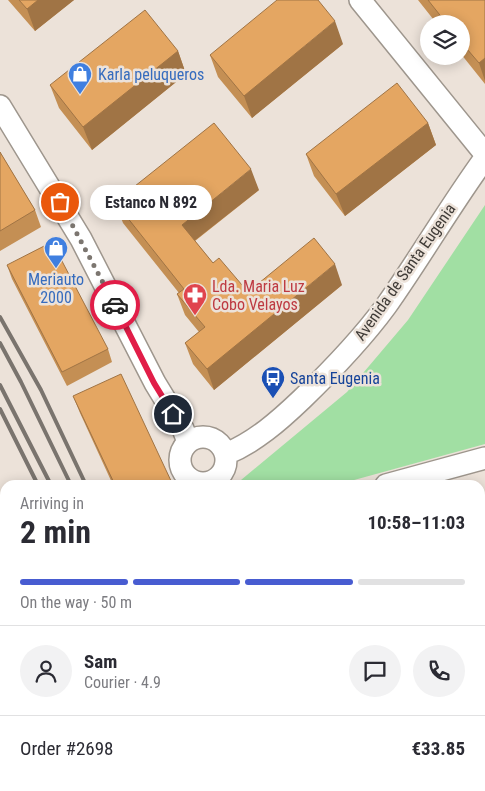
<!DOCTYPE html>
<html lang="en">
<head>
<meta charset="utf-8">
<style>
  body { margin:0; font-family:"Roboto Condensed",sans-serif; background:#f2f2f3; color:#2b2b33; height:100vh; display:flex; flex-direction:column; font-size:19px; white-space:nowrap }
  * { box-sizing:border-box; margin:0 }
  p { font-size:16px; color:#7c7c81 }
  .icon { flex:none; width:28px; height:28px; fill:none; stroke:currentColor; stroke-width:2; stroke-linecap:round; stroke-linejoin:round }
  .map { position:relative; flex:1; overflow:hidden }
  .drawer { position:absolute; left:0px; top:480px; width:485px; height:311px; display:flex; flex-direction:column; background:#fff; border-radius:15px 15px 0 0; box-shadow:0 2px 12px #0003 }
  .drawer>* { flex:none }
  .controls { position:absolute; left:420px; top:15px; display:grid; gap:10px }
  .controls a { display:grid; place-items:center; width:50px; height:50px; border-radius:50%; background:#fff; box-shadow:0 2px 12px #0003; font-size:25px }
  .pin { position:absolute; display:grid; place-items:center; width:42px; height:42px; color:#fff; margin:-21px; border:2px solid #fff; border-radius:50%; box-shadow:0 1px 5px #0007 }
  .courier { position:absolute; display:grid; place-items:center; width:50px; height:50px; margin:-25px; border:4px solid #e11d48; border-radius:50%; background:#fff; color:#222; box-shadow:0 1px 6px #0007 }
  .bubble { position:absolute; height:35px; border-radius:18px; background:#fff; box-shadow:0 2px 12px #0003; font-size:16px; font-weight:700; line-height:35px; text-align:center }
  .summary em { font-style:normal; font-weight:700 }
  .summary div { display:flex; flex-direction:column-reverse }
  .summary { display:flex; align-items:center; justify-content:space-between; height:85px; padding:0 20px }
  h1 { font-size:32px; font-weight:700; line-height:38px }
  .bar { display:grid; grid-template-columns:repeat(4,1fr); gap:8px 5px; align-content:center; height:60px; padding:0 20px }
  .bar i { height:6px; border-radius:4px; background:#e1e1e2 }
  .bar .current { background:#485cd1 }
  .bar p { grid-column:span 4 }
  .line { display:flex; align-items:center; gap:12px; padding:0 20px; border-top:1px solid #e1e1e2 }
  .line div { flex:1 }
  .round { display:grid; place-items:center; flex:none; width:52px; height:52px; border-radius:26px; background:#f2f2f3 }
  .map>svg:first-child { display:block }
  .education { fill:#e5d9c5 }
  .green { fill:#a1dfa3 }
  .lines { fill:none; stroke-linecap:round; stroke-linejoin:round }
  .minor-casing { stroke:#9e968d; stroke-width:24 }
  .minor { stroke:#fff; stroke-width:21 }
  .rail { stroke:#7a746e; stroke-width:4 }
  .wall { fill:#c48f54 }
  .shaded-wall { fill:#a07445 }
  .building { fill:#e4a662; stroke:#a07445 }
  .done { stroke:#7c7670; stroke-width:5; stroke-dasharray:0 9 }
  .route { stroke:#e11d48; stroke-width:6 }
  .labels { text-anchor:middle; dominant-baseline:central; stroke-width:5; stroke-linejoin:round; paint-order:stroke }
  .shop-label { font-size:16px; fill:#366cbe; stroke:#ece2d9; text-anchor:start }
  .street-label { font-size:16px; fill:#403c38; stroke:#ece2d9 }
  .health-label { font-size:16px; fill:#be3a42; stroke:#ece2d9; text-anchor:start }
  .transit-label { font-size:16px; fill:#164399; stroke:#ece2d9; text-anchor:start }
</style>
</head>
<body>
<div class="map">
<svg width="485" height="791" viewBox="0 0 485 791">
  <rect width="100%" height="100%" fill="#ece2d9"/>
  <path class="education" d="M480 507 485 526V562L480 563Z"/>
  <path class="green" d="M485 205V444L336 485H235L347 392 408 320Z
    M290 786H435L436 791H291Z"/>
  <g class="lines">
    <g class="minor-casing">
      <path id="minor" d="M360 0 485 154
        M0 106 81 239 155 383 183 429 188 442
        M180 460a23 23 0 1 1 46 0a23 23 0 1 1-46 0Z
        M226 454C255 442 279 421 302 399 332 370 361 340 386 306 420 258 450 206 485 158
        M386 485 485 458
        M250 786 252 791
        M464 786 465 791"/>
    </g>
    <use href="#minor" class="minor"/>
    <path class="rail" d="M0 317 41 390 86 485
      M0 343 21 382 71 485
      M0 385 51 485
      M0 409 38 485
      M161 786 162 791
      M175 786 177 791
      M187 786 189 791
      M202 786 203 791"/>
  </g>
  <path class="wall" d="M8 0H74L35 31Z
    M418 0H485V84L461 54V24H437Z
    M343 44 252 118 218 77 210 55Z
    M178 51 186 74 92 150 59 108 50 85Z
    M428 123 436 145 345 216 314 176 306 154Z
    M0 152 35 210 41 227 0 251Z
    M259 190 195 241 213 263 248 292 342 285 214 390 193 364 185 343 199 332 185 315 177 294 179 293 123 223 115 202Z
    M7 265 108 349 112 362 67 386 12 279Z
    M73 396 172 483V485H113L80 413Z
    M480 587 485 604V725L480 726V655L484 654Z"/>
  <path class="shaded-wall" d="M38 0H74L35 31 27 9Z
    M335 21 343 44 252 118 244 96Z
    M178 51 186 74 92 150 83 127Z
    M485 58V81L479 63Z
    M428 123 436 145 345 216 336 194Z
    M251 169 259 190 189 245 182 225Z
    M335 264 342 285 214 390 207 369Z
    M480 587 485 605V610L480 594Z"/>
  <path class="building" d="M19 0H38L27 9Z
    M277 0H318L335 21 244 96 210 55Z
    M428 0H485V58L479 63 461 42V24H447Z
    M145 10 178 51 83 127 50 85Z
    M397 83 428 123 336 194 306 154Z
    M214 123 251 169 182 225 213 263 219 258 248 292 314 238 335 264 207 369 185 343 205 327 177 294 184 289 115 202Z
    M0 152 35 210 0 231Z
    M52 242 108 349 62 372 7 265Z
    M121 374 172 483 168 485H115L73 396Z
    M480 594 483 604H485V700L480 701V655L484 654 480 639Z"/>
  <g class="lines">
    <path class="done" d="M60 202 115 305"/>
    <path class="route" d="M115 305 154 383 173 414"/>
  </g>
  <defs>
    <g id="shop-pin" transform="scale(1.25)"><path d="M0 17L-7.5 6A9.5 9.5 0 1 1 7.5 6Z" fill="#3f7fe0" stroke="#ece2d9"/><path d="M-5-2.5h2.3a2.7 3.5 0 0 1 5.4 0H5L5.5 6h-11ZM-1.5-2.5h3a1.5 2.3 0 0 0-3 0Z" fill="#fff"/></g>
    <g id="pharmacy-pin" transform="scale(1.25)"><path d="M0 17L-7.5 6A9.5 9.5 0 1 1 7.5 6Z" fill="#e0444e" stroke="#ece2d9"/><path d="M-2-6h4v4h4v4h-4v4h-4v-4h-4v-4h4Z" fill="#fff"/></g>
    <g id="bus-pin" transform="scale(1.25)"><path d="M0 17L-7.5 6A9.5 9.5 0 1 1 7.5 6Z" fill="#1a4fb4" stroke="#ece2d9"/><path d="M-5-6H5V4H4V6H2V4H-2V6H-4V4H-5ZM-3.5-4V0h7V-4ZM-3.5 1.2v1.5H-2V1.2ZM2 1.2v1.5H3.5V1.2Z" fill="#fff"/></g>
  </defs>
  <g fill-rule="evenodd">
    <use href="#shop-pin" x="80" y="74"/>
    <use href="#shop-pin" x="56" y="248"/>
    <use href="#pharmacy-pin" x="195" y="295"/>
    <use href="#bus-pin" x="273" y="378"/>
  </g>
  <g class="labels">
    <g class="shop-label">
      <text x="98" y="74">Karla peluqueros</text>
      <text x="56" y="279" text-anchor="middle">Meriauto<tspan x="56" dy="18">2000</tspan></text>
    </g>
    <g class="street-label">
      <text transform="translate(405 272) rotate(-55)">Avenida de Santa Eugenia</text>
    </g>
    <g class="health-label">
      <text x="212" y="286">Lda. Maria Luz<tspan x="212" dy="18">Cobo Velayos</tspan></text>
    </g>
    <g class="transit-label">
      <text x="290" y="378">Santa Eugenia</text>
    </g>
  </g>
</svg>
<div class="controls">
<a><svg class="icon" aria-label="layers" viewBox="0 0 24 24"><path d="M12 4l9 5-9 5-9-5zM3 14l9 5 9-5"/></svg></a>
</div>
<div class="pin" style="left:60px;top:202px;background:#ea580c"><svg class="icon" aria-label="bag" viewBox="0 0 24 24"><path d="M5 8h14l-1 12H6zM9 8a3 3 0 0 1 6 0"/></svg></div>
<div class="pin" style="left:173px;top:414px;background:#1f2937"><svg class="icon" aria-label="home" viewBox="0 0 24 24"><path d="M3 11l9-7 9 7M6 9v11h12V9"/></svg></div>
<div class="courier" style="left:115px;top:305px"><svg class="icon" aria-label="car" viewBox="0 0 24 24"><path d="M5 17H2v-5l4-1 3-4h7l3 4 3 1v5h-3M9 17h6M6 11h13"/><circle cx="7" cy="17" r="2"/><circle cx="17" cy="17" r="2"/></svg></div>
<div class="bubble" style="left:90px;top:185px;width:122px">Estanco N 892</div>
<section class="drawer">
<div class="summary"><div><h1>2 min</h1><p>Arriving in</p></div><em>10:58–11:03</em></div>
<div class="bar"><i class="current"></i><i class="current"></i><i class="current"></i><i></i><p>On the way · 50 m</p></div>
<div class="line" style="height:90px"><a class="round"><svg class="icon" aria-label="person" viewBox="0 0 24 24"><circle cx="12" cy="8" r="4"/><path d="M4 21q1-7 8-7t8 7"/></svg></a><div><b>Sam</b><p>Courier · 4.9</p></div><a class="round"><svg class="icon" aria-label="chat" viewBox="0 0 24 24"><path d="M4 5h16v11H9l-5 4z"/></svg></a><a class="round"><svg class="icon" aria-label="phone" viewBox="0 0 24 24"><path d="M5 4h4l2 5-3 2q2 4 5 5l2-3 5 2v4C11 20 4 13 5 4z"/></svg></a></div>
<div class="line" style="height:65px"><div>Order #2698</div><b>€33.85</b></div>
</section>
</div>
</body>
</html>
